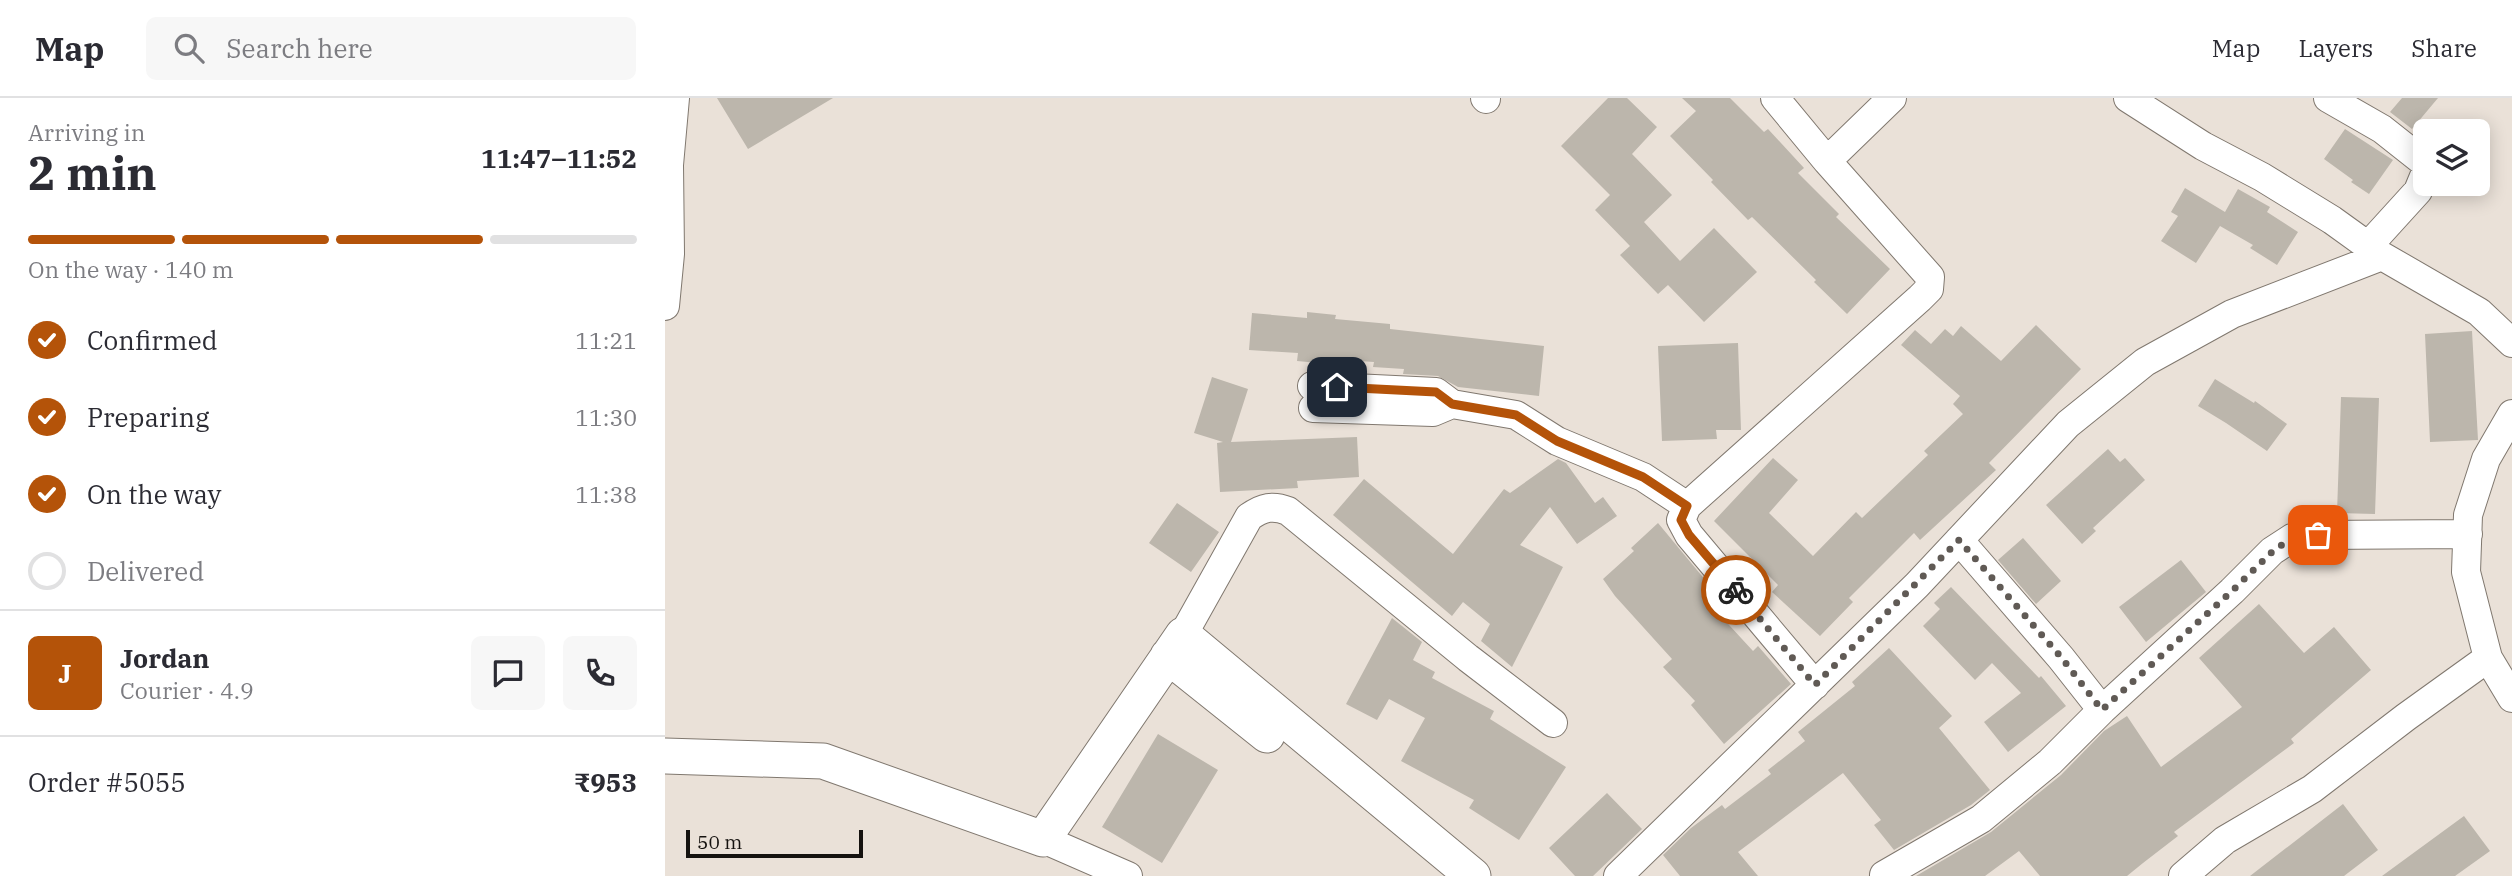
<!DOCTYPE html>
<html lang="en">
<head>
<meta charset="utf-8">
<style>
  body { margin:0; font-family:"IBM Plex Serif",serif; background:#f7f7f7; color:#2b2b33; height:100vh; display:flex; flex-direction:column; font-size:26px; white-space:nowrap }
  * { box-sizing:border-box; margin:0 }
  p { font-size:23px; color:#7c7c81 }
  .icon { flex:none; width:38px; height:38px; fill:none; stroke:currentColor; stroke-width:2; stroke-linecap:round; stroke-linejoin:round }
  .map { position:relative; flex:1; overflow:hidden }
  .drawer { display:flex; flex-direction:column; background:#fff; width:665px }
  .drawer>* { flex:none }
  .fabs { position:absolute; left:1748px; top:21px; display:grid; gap:14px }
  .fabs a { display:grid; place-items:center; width:77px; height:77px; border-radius:10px; background:#fff; box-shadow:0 4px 18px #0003; font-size:35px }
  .scale { position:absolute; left:21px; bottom:18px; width:177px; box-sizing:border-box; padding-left:7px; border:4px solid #15120f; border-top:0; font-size:19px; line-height:24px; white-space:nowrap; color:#15120f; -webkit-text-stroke:5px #eae1d8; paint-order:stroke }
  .pin { position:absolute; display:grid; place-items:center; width:60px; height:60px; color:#fff; margin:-30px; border-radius:14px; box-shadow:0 4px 10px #0006 }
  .courier { position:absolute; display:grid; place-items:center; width:70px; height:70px; margin:-35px; border:5px solid #b45309; border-radius:50%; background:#fff; color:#222; box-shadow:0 2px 9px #0007 }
  .overview em { font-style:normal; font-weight:800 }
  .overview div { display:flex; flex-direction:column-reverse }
  .overview { display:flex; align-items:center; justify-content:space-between; height:119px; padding:0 28px }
  h1 { font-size:46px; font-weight:800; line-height:52px }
  .bar { display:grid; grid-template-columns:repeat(4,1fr); gap:10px 7px; align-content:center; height:84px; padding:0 28px }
  .bar i { height:9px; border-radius:5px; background:#e1e1e2 }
  .bar .active { background:#b45309 }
  .bar p { grid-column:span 4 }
  .line { display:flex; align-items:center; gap:18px; padding:0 28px; border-top:2px solid #e1e1e2 }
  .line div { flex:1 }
  .round { display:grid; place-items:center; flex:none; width:74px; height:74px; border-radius:10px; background:#f7f7f7 }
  ol { padding:0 28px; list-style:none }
  li { display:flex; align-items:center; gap:21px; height:77px }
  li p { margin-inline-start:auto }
  li .icon { padding:7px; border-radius:50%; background:#b45309; color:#fff; stroke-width:4 }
  li:last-child { color:#7c7c81 }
  li i { width:38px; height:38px; border:4px solid #e1e1e2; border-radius:50% }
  header { display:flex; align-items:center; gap:42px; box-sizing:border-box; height:98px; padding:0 35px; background:#fff; border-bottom:2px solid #e1e1e2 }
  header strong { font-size:33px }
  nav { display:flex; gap:38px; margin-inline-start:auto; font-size:24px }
  .search { width:490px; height:63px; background:#f7f7f7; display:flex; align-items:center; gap:18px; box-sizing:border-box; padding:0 24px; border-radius:10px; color:#7c7c81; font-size:26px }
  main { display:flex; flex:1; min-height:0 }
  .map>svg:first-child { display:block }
  .building { fill:#bcb6ac }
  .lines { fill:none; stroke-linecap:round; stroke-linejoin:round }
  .minor-casing { stroke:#80786f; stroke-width:30 }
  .tertiary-casing { stroke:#80786f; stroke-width:37 }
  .minor { stroke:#fff; stroke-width:28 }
  .tertiary { stroke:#fff; stroke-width:35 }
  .done { stroke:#605a55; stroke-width:7; stroke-dasharray:0 12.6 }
  .route { stroke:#b45309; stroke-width:9 }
</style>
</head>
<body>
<header>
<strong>Map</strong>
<div class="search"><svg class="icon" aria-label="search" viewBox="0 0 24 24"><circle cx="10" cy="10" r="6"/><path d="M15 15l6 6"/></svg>Search here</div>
<nav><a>Map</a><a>Layers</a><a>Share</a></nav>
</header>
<main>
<section class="drawer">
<div class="overview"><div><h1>2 min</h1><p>Arriving in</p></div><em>11:47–11:52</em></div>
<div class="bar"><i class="active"></i><i class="active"></i><i class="active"></i><i></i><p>On the way · 140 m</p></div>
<ol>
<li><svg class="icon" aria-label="check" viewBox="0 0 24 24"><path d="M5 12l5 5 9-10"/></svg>Confirmed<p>11:21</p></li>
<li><svg class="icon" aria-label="check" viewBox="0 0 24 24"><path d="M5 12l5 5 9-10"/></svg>Preparing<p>11:30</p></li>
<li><svg class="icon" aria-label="check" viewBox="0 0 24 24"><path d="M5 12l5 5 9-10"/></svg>On the way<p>11:38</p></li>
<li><i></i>Delivered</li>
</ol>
<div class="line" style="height:126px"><b class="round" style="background:#b45309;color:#fff">J</b><div><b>Jordan</b><p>Courier · 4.9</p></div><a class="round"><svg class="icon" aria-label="chat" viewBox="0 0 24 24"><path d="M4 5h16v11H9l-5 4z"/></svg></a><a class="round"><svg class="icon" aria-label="phone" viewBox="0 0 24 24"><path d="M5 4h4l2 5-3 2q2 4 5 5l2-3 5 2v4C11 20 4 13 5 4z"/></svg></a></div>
<div class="line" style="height:91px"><div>Order #5055</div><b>₹953</b></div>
</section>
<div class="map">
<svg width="1847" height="778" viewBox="0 0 1847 778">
  <rect width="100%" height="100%" fill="#eae1d8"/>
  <path class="building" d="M52 0H168L83 51Z
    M943 0H962L992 29 967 56 1007 97 979 124 1015 163 1049 130 1092 174 1039 224 1003 187 993 196 955 157 965 148 930 112 945 97 896 48Z
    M1017 0H1065L1099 34 1103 31 1139 70 1133 75 1174 116 1171 119 1225 171 1182 216 1149 184 1151 182 1087 119 1083 122 1046 84 1048 82 1005 38 1031 13Z
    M1737 0H1773L1747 31 1725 14Z
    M1680 31 1728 62 1704 96 1686 84 1688 82 1659 61Z
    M1520 90 1560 114 1573 91 1605 109 1602 114 1633 134 1612 167 1585 150 1588 147 1555 128 1531 165 1496 143 1513 118 1506 114Z
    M642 214 671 217 670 221 725 226V231L879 248 874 298 793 289 773 278 738 276 739 271 708 269 709 264 665 261V266L632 263 633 255 584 252 587 215 642 220Z
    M1371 227 1416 271 1324 365 1331 372 1255 442 1249 435 1184 500 1188 504 1155 538 1107 494 1113 487 1049 423 1108 360 1133 382 1104 415 1148 458 1191 414 1197 420 1263 357 1259 353 1298 316 1288 306 1295 298 1236 247 1250 232 1266 246 1280 231 1288 238 1296 228 1336 263Z
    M1807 233 1813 342 1765 344 1760 236Z
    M1073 245 1076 332H1051L1052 341 997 343 993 248Z
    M547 279 583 291 566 344 692 339 694 379 632 383 633 390 555 394 552 345 558 344 529 335Z
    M1550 281 1589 305 1590 303 1622 326 1602 353 1561 325 1533 308Z
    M1676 299 1714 300 1710 416 1672 415Z
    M1443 351 1455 364 1460 360 1480 382 1428 430 1431 433 1417 446 1381 407Z
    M893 361 901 365 930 405 938 399 952 418 912 446 885 409 855 447 898 469 847 569 816 543 825 526 798 504 787 518 668 417 699 381 788 456 839 391 845 395Z
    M512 405 554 434 526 474 484 445Z
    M993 425 1051 495 1042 503 1088 553 1093 548 1126 586 1059 646 1026 607 1030 603 998 569 1007 561 950 498 938 481 969 453 966 450Z
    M1358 440 1396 483 1371 506 1333 462Z
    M1516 462 1541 494 1481 544 1454 509Z
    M1286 489 1374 580 1376 578 1401 608 1343 654 1319 624 1356 595 1327 565 1310 582 1258 528 1275 511 1269 505Z
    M1594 506 1639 555 1669 529 1706 572 1626 641 1629 645 1509 734 1513 738 1478 765 1462 778H1375L1354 753 1320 778H1251L1326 734 1396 677 1439 633 1462 618 1496 669 1577 609 1534 560Z
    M727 520 757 544 748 562 770 574 767 580 829 613 825 621 901 669 854 742 804 710 809 702 736 663 760 620 724 601 712 622 681 606Z
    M1224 550 1287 618 1274 630 1325 692 1306 707 1229 752 1209 727 1216 722 1178 675 1073 754 1093 778H1015L998 757 1026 730 1057 707 1060 711 1106 676 1103 672 1140 643 1133 634 1190 588 1187 584Z
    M493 636 553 672 497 765 437 729Z
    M942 695 977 731 928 778H910L884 750Z
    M1678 706 1713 752 1679 778H1585Z
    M1799 718 1825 753 1790 778H1717Z"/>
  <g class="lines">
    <g class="minor-casing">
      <path id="minor" d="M820 0 821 1
        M1110 0 1162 63 1265 179 1264 191 1255 200 1022 408 1016 422 1024 437 1150 587
        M1463 0 1538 48 1597 79 1667 122 1717 158 1814 214 1847 245
        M1663 0 1717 31 1760 65
        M1162 63 1227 0
        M1703 148 1753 93 1760 76
        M0 208 5 156 4 67 10 0
        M647 288 771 294 787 306 768 314 648 310
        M787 306 851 317 892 343 978 379 1022 408
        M1847 316 1821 361 1803 417 1801 474 1823 560 1847 600
        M1294 442 1396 560 1437 612
        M518 537 584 419C598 409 608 407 623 413L803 560 888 625
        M378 741 463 778
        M1219 777 1316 721 1385 664 1437 612 1567 493 1607 453 1627 440 1653 437 1803 436
        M953 778 1252 487 1403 326 1480 264 1567 216 1717 158
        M1518 778 1560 742 1647 691 1741 619 1823 560"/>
    </g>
    <g class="tertiary-casing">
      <path id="tertiary" d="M503 558 602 637
        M0 658 158 663 378 741 518 537 808 778"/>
    </g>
    <use href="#minor" class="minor"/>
    <use href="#tertiary" class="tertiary"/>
  </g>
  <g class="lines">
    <path class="done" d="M1071 492 1150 587 1294 442 1396 559 1437 612 1567 493 1608 453 1627 440 1653 437"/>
    <path class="route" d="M672 289 771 294 787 306 851 317 892 343 978 379 1022 408 1016 422 1024 437 1071 492"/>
  </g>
</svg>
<div class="fabs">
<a><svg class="icon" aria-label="layers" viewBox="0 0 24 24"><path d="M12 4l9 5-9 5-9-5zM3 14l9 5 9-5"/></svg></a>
</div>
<div class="scale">50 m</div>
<div class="pin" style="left:1653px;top:437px;background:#ea580c"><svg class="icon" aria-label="bag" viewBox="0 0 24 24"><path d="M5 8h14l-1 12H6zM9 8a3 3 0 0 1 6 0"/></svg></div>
<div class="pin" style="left:672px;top:289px;background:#1f2937"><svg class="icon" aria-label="home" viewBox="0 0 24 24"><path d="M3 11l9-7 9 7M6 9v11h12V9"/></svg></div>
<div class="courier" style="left:1071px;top:492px"><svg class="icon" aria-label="bike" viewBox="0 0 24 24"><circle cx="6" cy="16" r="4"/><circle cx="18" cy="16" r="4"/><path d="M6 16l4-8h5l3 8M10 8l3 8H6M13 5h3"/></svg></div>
</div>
</main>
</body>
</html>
